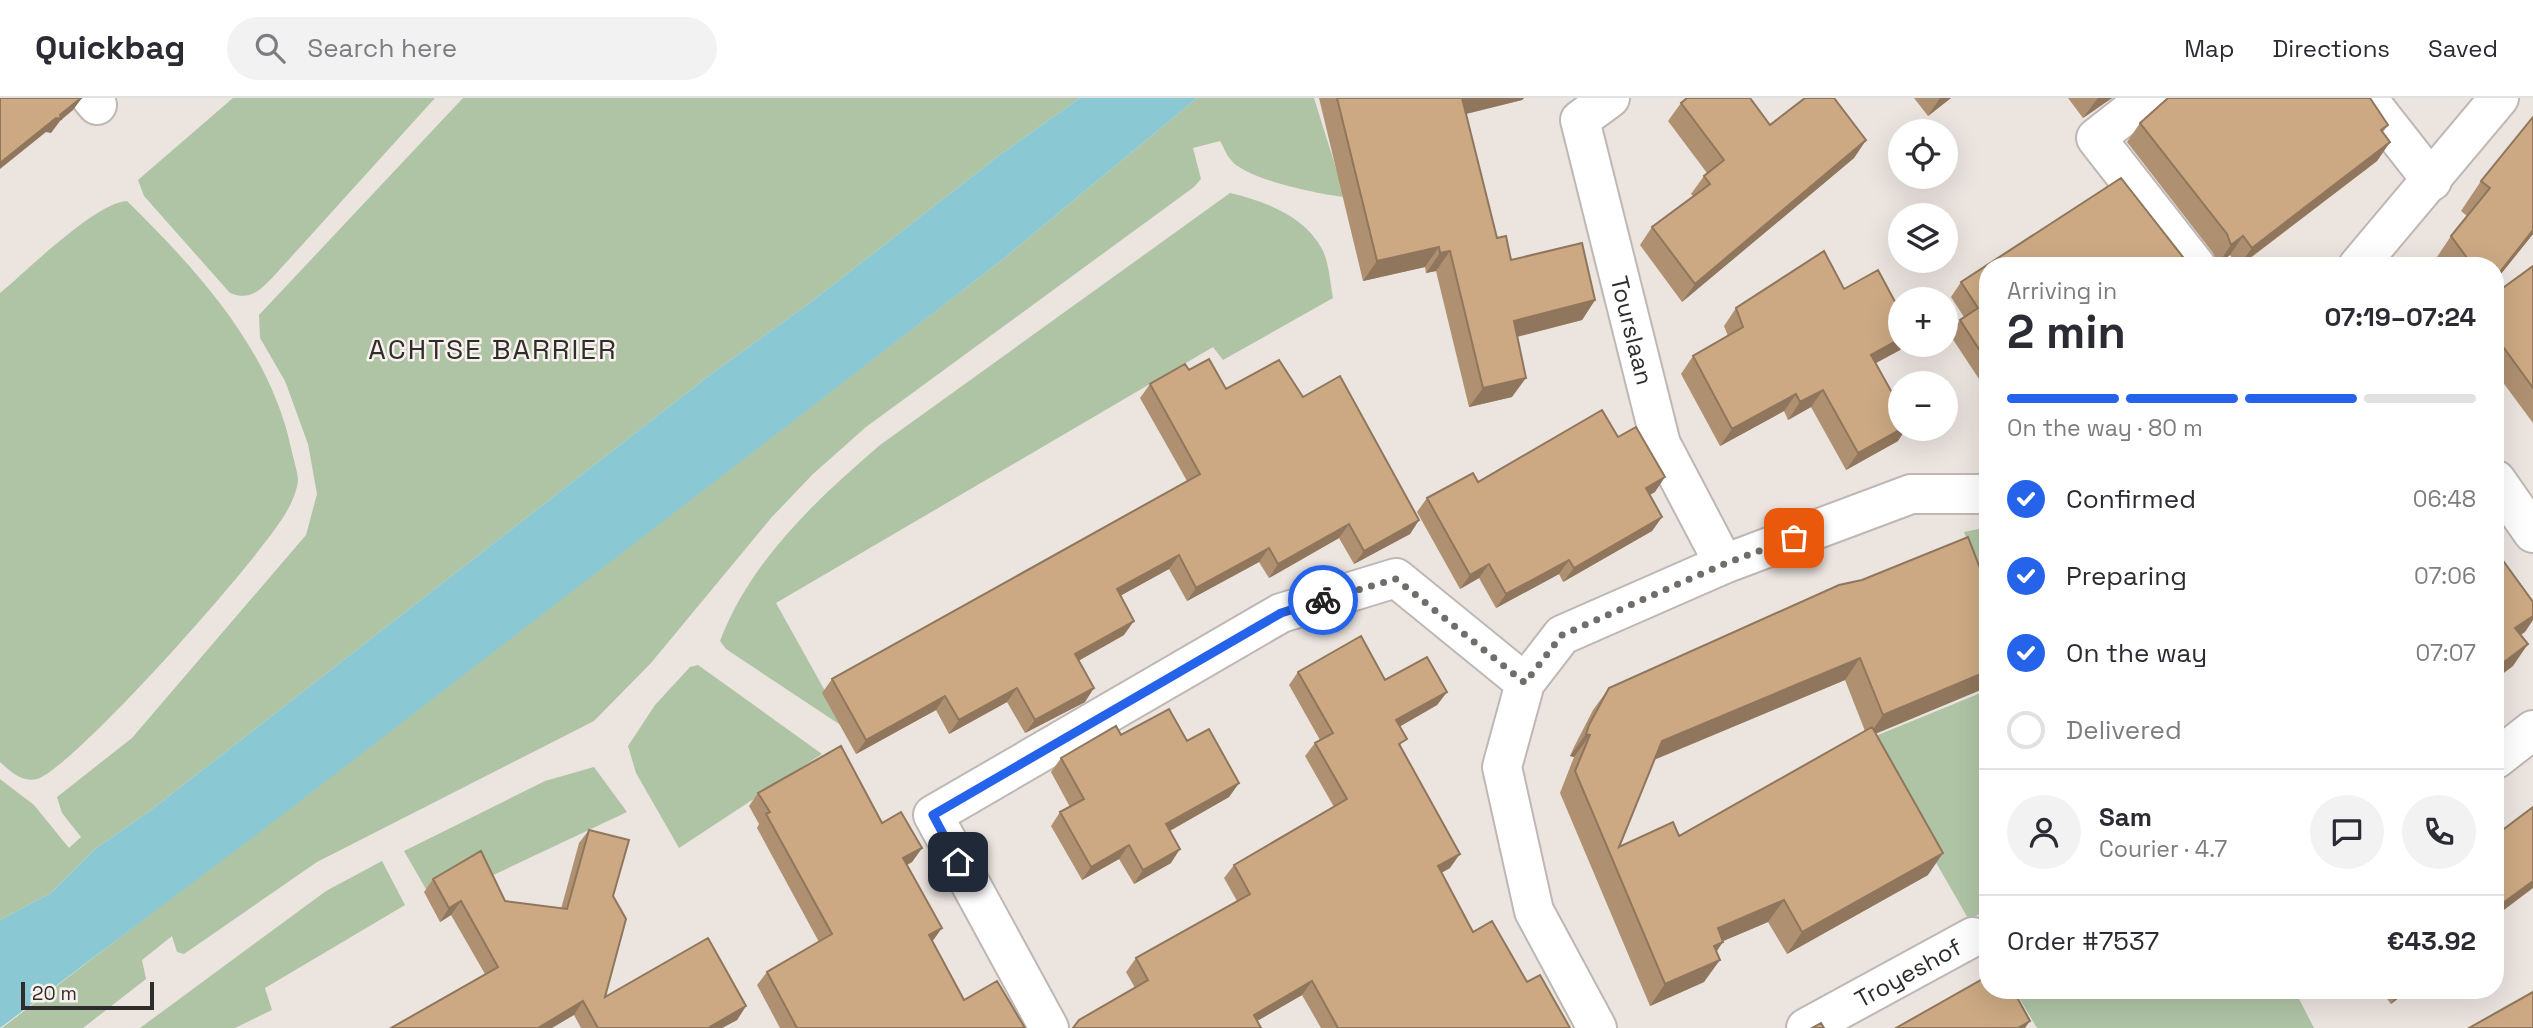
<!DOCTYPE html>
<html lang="en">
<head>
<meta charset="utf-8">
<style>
  body { margin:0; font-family:"Space Grotesk",sans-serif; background:#f2f2f3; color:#2b2b33; height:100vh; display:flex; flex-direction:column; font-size:26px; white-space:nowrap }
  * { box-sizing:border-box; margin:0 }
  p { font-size:23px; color:#7c7c81 }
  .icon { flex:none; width:38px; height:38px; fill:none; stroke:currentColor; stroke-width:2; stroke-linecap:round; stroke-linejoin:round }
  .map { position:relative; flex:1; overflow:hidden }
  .drawer { position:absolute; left:1979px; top:159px; width:525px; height:742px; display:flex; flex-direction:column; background:#fff; border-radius:28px; box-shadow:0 7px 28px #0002 }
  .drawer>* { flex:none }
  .buttons { position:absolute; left:1888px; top:21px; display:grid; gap:14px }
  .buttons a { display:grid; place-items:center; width:70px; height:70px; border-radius:50%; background:#fff; box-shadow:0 7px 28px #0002; font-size:35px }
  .scale { position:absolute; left:21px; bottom:18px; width:133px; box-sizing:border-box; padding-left:7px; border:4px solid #2f2d2b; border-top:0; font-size:19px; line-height:24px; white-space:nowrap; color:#2f2d2b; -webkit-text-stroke:5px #f8f1ed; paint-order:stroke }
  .pin { position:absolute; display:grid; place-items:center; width:60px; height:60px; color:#fff; margin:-30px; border-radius:14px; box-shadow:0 4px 10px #0006 }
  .courier { position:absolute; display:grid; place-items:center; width:70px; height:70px; margin:-35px; border:5px solid #2563eb; border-radius:50%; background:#fff; color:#222; box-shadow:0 2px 9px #0007 }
  .overview em { font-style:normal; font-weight:700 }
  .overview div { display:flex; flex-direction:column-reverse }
  .overview { display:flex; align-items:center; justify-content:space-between; height:119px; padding:0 28px }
  h1 { font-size:46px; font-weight:700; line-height:52px }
  .bar { display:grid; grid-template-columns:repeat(4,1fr); gap:10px 7px; align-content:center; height:84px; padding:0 28px }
  .bar i { height:9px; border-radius:5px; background:#e1e1e2 }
  .bar .on { background:#2563eb }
  .bar p { grid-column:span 4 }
  .line { display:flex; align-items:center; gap:18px; padding:0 28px; border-top:2px solid #e1e1e2 }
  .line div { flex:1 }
  .round { display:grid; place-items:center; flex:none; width:74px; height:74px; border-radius:37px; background:#f2f2f3 }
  ol { padding:0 28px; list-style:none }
  li { display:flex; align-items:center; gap:21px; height:77px }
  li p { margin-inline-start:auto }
  li .icon { padding:7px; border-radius:50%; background:#2563eb; color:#fff; stroke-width:4 }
  li:last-child { color:#7c7c81 }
  li i { width:38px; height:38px; border:4px solid #e1e1e2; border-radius:50% }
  header { display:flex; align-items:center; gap:42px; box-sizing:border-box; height:98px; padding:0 35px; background:#fff; border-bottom:2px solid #e1e1e2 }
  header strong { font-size:33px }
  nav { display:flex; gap:38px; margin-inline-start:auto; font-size:24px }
  .search { width:490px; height:63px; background:#f2f2f3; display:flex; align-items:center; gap:18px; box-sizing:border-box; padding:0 24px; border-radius:38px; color:#7c7c81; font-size:26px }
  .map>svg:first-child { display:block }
  .green { fill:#afc4a5 }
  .water { fill:#8ac9d4 }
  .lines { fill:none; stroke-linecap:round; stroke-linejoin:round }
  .minor-casing { stroke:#beb7b3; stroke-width:42 }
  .minor { stroke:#fff; stroke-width:38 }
  .wall { fill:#af9171; fill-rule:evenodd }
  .shaded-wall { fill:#8f765c }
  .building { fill:#cca983; stroke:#8f765c; stroke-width:2 }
  .done { stroke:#716d6a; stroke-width:7; stroke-dasharray:0 12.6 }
  .route { stroke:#2563eb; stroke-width:9 }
  .labels { text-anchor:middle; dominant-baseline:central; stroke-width:5; stroke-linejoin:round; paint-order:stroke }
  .street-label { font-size:24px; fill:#2f2d2b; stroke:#f8f1ed }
  .quarter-label { font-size:28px; letter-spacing:2px; fill:#2f2d2b; stroke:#f8f1ed }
</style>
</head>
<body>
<header>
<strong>Quickbag</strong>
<div class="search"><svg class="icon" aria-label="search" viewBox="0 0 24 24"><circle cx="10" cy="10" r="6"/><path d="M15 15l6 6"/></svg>Search here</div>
<nav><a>Map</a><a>Directions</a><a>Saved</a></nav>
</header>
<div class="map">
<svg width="2533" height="930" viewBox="0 0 2533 930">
  <rect width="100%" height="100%" fill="#ebe4df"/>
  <path class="green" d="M233 0H435L273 179C259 193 250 203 230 195L144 98 138 82Z
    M463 0H1080L1001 56 807 207 711 276 151 712 95 751 51 795 0 822V681L34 707 69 750 81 739 62 715 57 699 132 640 306 437 317 396 308 346 285 283 260 240 259 217Z
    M1197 0H1314L1345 99C1321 97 1245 81 1231 62 1226 57 1224 49 1220 43L1193 50 1201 81 1194 89 866 329 813 376 771 420 651 565 594 623 317 764 184 856 177 854 172 838 142 862 146 881 83 930H2L1002 162Z
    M1230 95C1264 103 1305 118 1322 151 1329 164 1330 184 1333 200L1223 262 1213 249 776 505 834 609 842 628 726 551 720 543C751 462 816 402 880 347Z
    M127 103C197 172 270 251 291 350 293 360 297 371 298 381 298 390 292 404 288 411 267 453 74 670 37 681 22 685 10 673 0 664V195C28 172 95 105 127 103Z
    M1988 429V498L1964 434Z
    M698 567 822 656 679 750 636 675 628 648 655 607 690 569Z
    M1988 592V811L1969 822 1872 653 1878 637Z
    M594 669 627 714 434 805 404 753 545 683Z
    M382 763 405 807 265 890 272 912 235 930H140L326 793Z
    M2015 893H2295L2314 930H2037Z"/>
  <path class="water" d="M1080 0H1197L1002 162 260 734 0 930V822L51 795 95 751 151 712 711 276 807 207 1001 56Z"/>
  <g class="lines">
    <g class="minor-casing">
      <g id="minor">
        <path d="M91 0 97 7"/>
        <path id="s1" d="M1610 0 1580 22 1661 346 1724 466"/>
        <path d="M2147 0 2096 40 2196 168"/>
        <path d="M2367 0 2432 83"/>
        <path d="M2358 168 2499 0"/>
        <path d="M2496 382 2533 435"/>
        <path d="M2496 661 2533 632"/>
        <path d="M1049 930 933 717 1281 515 1396 480 1525 585"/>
        <path d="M1597 930 1534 813 1502 669 1525 585 1562 537 1724 466 1911 396H1988"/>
        <path id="s2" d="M1806 930 1973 839"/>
      </g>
    </g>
    <use href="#minor" class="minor"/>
  </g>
  <path class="wall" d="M1319 0H1524L1522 2 1466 16 1497 140 1511 162 1595 202 1582 222 1517 239 1512 299 1469 309 1436 173 1426 175 1425 169 1363 183Z
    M1914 0H1951L1928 18Z
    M2068 0H2112L2083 20Z
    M1681 5 1770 27 1866 42 1854 60 1682 204 1640 147 1652 129 1693 98 1691 96 1704 78 1707 75 1668 23Z
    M2533 19V136L2496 182V168H2431L2451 138 2467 118 2461 113 2481 83Z
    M2140 25 2388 27 2383 34 2390 44 2377 63 2240 168H2238L2230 157 2218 166 2213 155 2127 44Z
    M1988 168V280L1981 284 1950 237 1960 222 1964 219 1951 199 1961 184Z
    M2533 168V325L2496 275V195Z
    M1844 191 1900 247H1904L1900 252 1876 265 1898 343 1846 372 1811 309 1788 322 1784 313 1720 348 1681 276 1693 258 1728 238 1724 228 1736 210Z
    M1189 272 1226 291 1303 299 1419 422 1410 436 1354 466 1339 440 1269 480 1259 464 1187 503 1169 471 1120 498 1124 537 1079 562 1085 604 1025 635 1007 604 949 636 936 612 856 656 822 595 832 581 1187 383 1140 300 1150 286Z
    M1618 339 1655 394 1649 397 1662 419 1652 433 1563 484 1559 476 1496 510 1479 480 1460 491 1417 414 1427 400Z
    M1968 439 1876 636 1928 777 1787 856 1768 824 1723 843 1716 854 1704 884 1650 908 1560 695 1574 659 1570 658 1574 649 1593 612 1609 590ZM1845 582 1865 633 1679 738 1619 749 1654 662Z
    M1298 574 1385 582 1447 594 1437 607 1400 628 1401 649 1450 770 1441 775 1473 834 1527 884 1570 930H1321L1302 897 1257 923 1135 890 1126 874 1136 860 1237 803 1224 780 1234 767 1334 709 1305 658 1315 645 1320 642 1289 587Z
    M1121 637 1187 643 1239 685 1229 699 1170 733 1171 765 1134 786 1119 761 1082 782 1051 728 1060 714 1070 709 1051 674 1061 660Z
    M758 695 882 725 922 750 912 764 907 767 932 844 964 902 1025 930H780L757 887 767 874 819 844 757 730 759 726 749 708Z
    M589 732 613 798 605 899 746 908 737 922 722 930H581L574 917 485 876 451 817 440 824 424 794 433 781 505 803 561 811 579 745Z
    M2380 892H2409L2391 906Z"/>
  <path class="shaded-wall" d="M81 0H82L73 12 60 23 51 35 46 34 0 71V65Z
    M1462 0H1524L1522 2 1449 20Z
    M1940 0H1951L1928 18Z
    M2098 0H2112L2083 20 2097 1Z
    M1866 42 1854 60 1682 204 1695 186Z
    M2390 44 2377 63 2239 168 2252 150Z
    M2533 132V136L2496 182V179Z
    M2243 138 2230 157 2218 166 2231 147Z
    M1439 149 1425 169 1363 183 1377 163Z
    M1450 153 1436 173 1426 175 1440 155Z
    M1595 202 1582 222 1500 243 1514 223Z
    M1900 241V247H1904L1900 252 1859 274 1871 257Z
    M1988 274V280L1981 284Z
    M1526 280 1512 299 1469 309 1483 290Z
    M1823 292 1811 309 1788 322 1800 304Z
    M1796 296 1784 313 1720 348 1732 331Z
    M1901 331H1906L1898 343 1846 372 1858 355Z
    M1665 379 1655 394 1636 405 1646 390Z
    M1662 419 1652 433 1563 484 1574 470Z
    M1419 422 1410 436 1354 466 1364 453Z
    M1349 426 1339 440 1269 480 1278 466Z
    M1269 450 1259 464 1187 503 1196 490Z
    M1179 457 1169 471 1107 505 1117 491Z
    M1569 462 1559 476 1496 510 1506 496Z
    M1489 466 1479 480 1460 491 1470 477Z
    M2533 518V522L2525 534 2500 552 2515 530Z
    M1134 523 1124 537 1066 570 1075 556Z
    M2528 546 2513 568 2496 581V570Z
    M1860 560 1845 582 1646 665 1662 643Z
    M1988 573V589L1868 639 1883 617Z
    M1017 590 1007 604 949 636 959 622Z
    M1094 590 1085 604 1025 635 1035 622Z
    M1447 594 1437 607 1387 636 1396 622Z
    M945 598 936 612 856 656 866 642Z
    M1586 636 1590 637 1574 659 1570 658Z
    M1239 685 1229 699 1157 740 1166 726Z
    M1129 747 1119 761 1082 782 1091 769Z
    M922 750 912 764 894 774 903 760Z
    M1180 751 1171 765 1134 786 1143 772Z
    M1943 755 1928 777 1787 856 1802 834Z
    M1460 756 1450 770 1428 782 1438 768Z
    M2533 783V790L2496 818V810Z
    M1784 802 1768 824 1702 852 1718 830Z
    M461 803 451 817 440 824 449 810Z
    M942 830 932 844 929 837Z
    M1723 844 1708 866 1714 848Z
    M1720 862 1704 884 1650 908 1665 886Z
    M1312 883 1302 897 1245 930 1254 917Z
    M2400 892H2409L2391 906Z
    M583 903 574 917 552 930H538Z
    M746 908 737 922 722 930H708Z
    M2030 923 2025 930H2018Z"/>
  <path class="building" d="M0 0H81L60 17 61 21 56 20 0 65Z
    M1337 0H1462L1497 140 1506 138 1511 162 1582 145 1595 202 1514 223 1526 280 1483 290 1450 153 1440 155 1439 149 1377 163Z
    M1687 0H1750L1770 27 1805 0H1834L1866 42 1695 186 1652 129 1710 86 1704 78 1724 62 1681 5Z
    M2168 0H2370L2388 27 2381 32 2390 44 2252 150 2243 138 2231 147 2227 136 2140 25Z
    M2533 19V132L2496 179V168H2473L2451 138 2490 90 2481 83Z
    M2121 80 2190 168H1988V265L1960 222 1978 210 1961 184Z
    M1824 153 1844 191 1878 172 1900 213V241L1871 257 1900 309 1901 331 1858 355 1823 292 1800 304 1796 296 1732 331 1693 258 1743 229 1736 210Z
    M2533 168V290L2496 239V232L2500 228 2496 222V195Z
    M1209 261 1226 291 1279 262 1303 299 1340 278 1419 422 1364 453 1349 426 1278 466 1269 450 1196 490 1179 457 1117 491 1134 523 1075 556 1094 590 1035 622 1017 590 959 622 945 598 866 642 832 581 1200 376 1150 286 1185 266 1189 272Z
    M1602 312 1618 339 1636 329 1665 379 1646 390 1662 419 1574 470 1569 462 1506 496 1489 466 1470 477 1427 400 1473 375 1478 384Z
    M1968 439 1980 470 1988 466V573L1883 617 1860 560 1662 643 1619 749 1673 724 1679 738 1872 629 1943 755 1802 834 1784 802 1718 830 1723 844 1714 848 1720 862 1665 886 1575 673 1590 637 1586 636 1589 627 1609 590 1839 487 1862 482Z
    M2496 453 2533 504V518L2515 530 2528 546 2496 570Z
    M1361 538 1385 582 1427 559 1447 594 1396 622 1407 641 1399 646 1460 756 1438 768 1473 834 1492 823 1527 884 1540 877 1570 930H1338L1312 883 1254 917 1261 930H1073L1079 922 1148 882 1136 860 1250 796 1234 767 1347 701 1315 645 1333 635 1298 574Z
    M1169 611 1187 643 1209 631 1239 685 1166 726 1180 751 1143 772 1129 747 1091 769 1060 714 1084 701 1061 660 1116 628 1121 637Z
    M841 648 882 725 901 714 922 750 903 760 942 830 929 837 964 902 997 883 1025 930H797L767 874 832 836 766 716 770 714 758 695Z
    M2533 709V783L2496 810V737Z
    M589 732 629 742 613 798 626 821 605 899 708 840 746 908 708 930H598L583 903 538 930H391L498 869 461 803 449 810 433 781 481 753 505 803 567 811Z
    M1988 878V892H2013L2030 923 2018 930H1896Z
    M2533 894V930H2469Z
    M1821 925 1824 930H1812Z"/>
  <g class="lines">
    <path class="done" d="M1323 502 1396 481 1525 585 1562 537 1724 466 1794 440"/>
    <path class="route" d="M958 764 933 717 1281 515 1323 502"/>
  </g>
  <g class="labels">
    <g class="street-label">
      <text stroke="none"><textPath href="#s1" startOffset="254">Tourslaan</textPath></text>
      <text stroke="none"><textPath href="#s2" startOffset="116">Troyeshof</textPath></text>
    </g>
    <g class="quarter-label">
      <text x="493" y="251">ACHTSE BARRIER</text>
    </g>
  </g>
</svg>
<div class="buttons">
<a><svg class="icon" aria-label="locate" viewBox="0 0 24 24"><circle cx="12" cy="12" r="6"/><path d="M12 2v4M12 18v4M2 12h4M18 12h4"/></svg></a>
<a><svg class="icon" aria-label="layers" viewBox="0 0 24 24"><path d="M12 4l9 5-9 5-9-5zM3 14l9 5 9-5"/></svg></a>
<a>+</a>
<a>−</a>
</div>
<div class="scale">20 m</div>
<div class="pin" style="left:1794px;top:440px;background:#ea580c"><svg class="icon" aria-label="bag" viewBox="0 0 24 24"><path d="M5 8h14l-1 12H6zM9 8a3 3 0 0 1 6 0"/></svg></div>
<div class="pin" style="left:958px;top:764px;background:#1f2937"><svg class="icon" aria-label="home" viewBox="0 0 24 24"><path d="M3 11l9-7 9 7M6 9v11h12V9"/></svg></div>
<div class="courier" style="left:1323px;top:502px"><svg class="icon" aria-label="bike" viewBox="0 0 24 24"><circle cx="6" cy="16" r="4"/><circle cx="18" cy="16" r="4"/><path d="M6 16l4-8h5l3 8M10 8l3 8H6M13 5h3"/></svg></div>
<section class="drawer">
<div class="overview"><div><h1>2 min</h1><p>Arriving in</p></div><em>07:19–07:24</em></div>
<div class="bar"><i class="on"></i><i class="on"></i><i class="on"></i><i></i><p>On the way · 80 m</p></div>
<ol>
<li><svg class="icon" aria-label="check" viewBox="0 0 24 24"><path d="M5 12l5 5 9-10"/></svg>Confirmed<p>06:48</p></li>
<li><svg class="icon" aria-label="check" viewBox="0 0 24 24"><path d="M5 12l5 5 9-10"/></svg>Preparing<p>07:06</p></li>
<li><svg class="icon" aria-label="check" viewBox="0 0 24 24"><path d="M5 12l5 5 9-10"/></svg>On the way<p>07:07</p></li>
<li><i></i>Delivered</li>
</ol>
<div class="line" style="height:126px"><a class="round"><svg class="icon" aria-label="person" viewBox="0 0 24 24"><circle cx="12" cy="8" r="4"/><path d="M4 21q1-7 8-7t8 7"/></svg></a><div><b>Sam</b><p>Courier · 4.7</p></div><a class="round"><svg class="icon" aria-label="chat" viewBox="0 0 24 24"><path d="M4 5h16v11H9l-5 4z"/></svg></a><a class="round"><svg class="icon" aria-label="phone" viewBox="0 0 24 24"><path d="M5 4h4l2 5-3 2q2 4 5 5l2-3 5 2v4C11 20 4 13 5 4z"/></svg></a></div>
<div class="line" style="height:91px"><div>Order #7537</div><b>€43.92</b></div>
</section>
</div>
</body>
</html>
